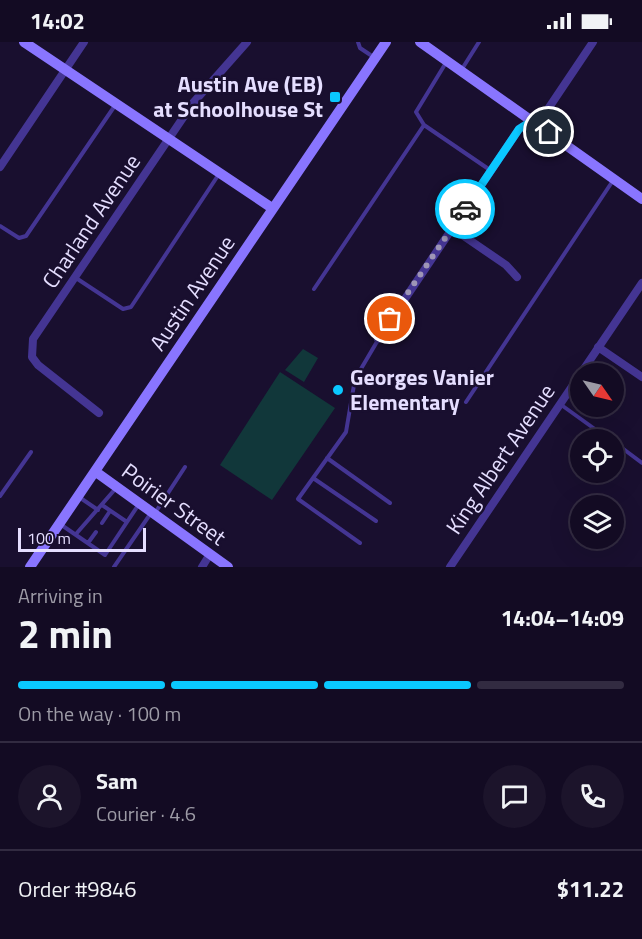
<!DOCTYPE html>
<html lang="en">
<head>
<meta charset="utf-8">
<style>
  body { margin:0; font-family:"Titillium Web",sans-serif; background:#1c142b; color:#f1f3f6; height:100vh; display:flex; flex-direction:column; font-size:22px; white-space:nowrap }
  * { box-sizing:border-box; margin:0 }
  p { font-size:20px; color:#9d9ba6 }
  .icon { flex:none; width:33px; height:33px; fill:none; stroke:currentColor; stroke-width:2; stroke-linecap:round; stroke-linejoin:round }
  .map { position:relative; height:525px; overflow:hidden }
  .drawer { display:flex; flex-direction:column; background:#130b23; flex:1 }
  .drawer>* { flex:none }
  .needle { width:39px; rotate:124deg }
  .fabs { position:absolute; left:570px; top:321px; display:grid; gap:12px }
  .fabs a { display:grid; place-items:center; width:54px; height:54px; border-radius:50%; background:#130b23; box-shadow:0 6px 24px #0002,0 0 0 2px #322b41; font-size:30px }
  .scale { position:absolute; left:18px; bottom:15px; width:128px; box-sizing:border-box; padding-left:6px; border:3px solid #e5deff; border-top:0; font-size:16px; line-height:21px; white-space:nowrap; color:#e5deff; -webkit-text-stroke:4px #190f2f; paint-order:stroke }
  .pin { position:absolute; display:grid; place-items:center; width:51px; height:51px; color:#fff; margin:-26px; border:3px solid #fff; border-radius:50%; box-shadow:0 2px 6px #0007 }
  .courier { position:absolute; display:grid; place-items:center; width:60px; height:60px; margin:-30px; border:4px solid #0ac8ff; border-radius:50%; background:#fff; color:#222; box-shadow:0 2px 8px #0007 }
  .overview em { font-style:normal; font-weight:700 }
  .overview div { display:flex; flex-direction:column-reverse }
  .overview { display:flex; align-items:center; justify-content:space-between; height:102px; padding:0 18px }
  h1 { font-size:39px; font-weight:700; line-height:45px }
  .bar { display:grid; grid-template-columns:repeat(4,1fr); gap:9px 6px; align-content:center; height:72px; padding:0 18px }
  .bar i { height:8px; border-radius:4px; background:#322b41 }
  .bar .on { background:#0ac8ff }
  .bar p { grid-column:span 4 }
  .line { display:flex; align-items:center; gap:15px; padding:0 18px; border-top:2px solid #322b41 }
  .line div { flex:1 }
  .round { display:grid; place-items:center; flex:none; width:63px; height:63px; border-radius:32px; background:#1c142b }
  .status { display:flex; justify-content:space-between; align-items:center; height:42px; padding:0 30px; background:#130b23; direction:ltr }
  .status svg { height:16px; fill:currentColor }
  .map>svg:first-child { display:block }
  .green { fill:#11373a }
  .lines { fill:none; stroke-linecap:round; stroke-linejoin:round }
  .lane { stroke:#443593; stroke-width:4 }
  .street { stroke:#443593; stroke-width:8 }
  .secondary { stroke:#8975ff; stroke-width:10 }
  .done { stroke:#9e96b6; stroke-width:6; stroke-dasharray:0 10.8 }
  .route { stroke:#0ac8ff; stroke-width:8 }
  .poi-dot { fill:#0ac8ff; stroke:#190f2f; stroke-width:2 }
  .labels { text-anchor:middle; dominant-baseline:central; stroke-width:5; stroke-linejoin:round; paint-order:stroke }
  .poi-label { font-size:22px; font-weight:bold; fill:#e5deff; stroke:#190f2f; text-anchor:end }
  .street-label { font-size:22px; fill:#e5deff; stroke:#190f2f }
</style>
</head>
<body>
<div class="status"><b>14:02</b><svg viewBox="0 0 49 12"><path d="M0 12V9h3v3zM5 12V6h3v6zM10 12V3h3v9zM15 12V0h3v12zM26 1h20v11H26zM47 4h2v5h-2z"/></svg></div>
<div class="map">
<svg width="642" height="525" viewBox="0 0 642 525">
  <rect width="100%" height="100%" fill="#190f2f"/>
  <path class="green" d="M303 307 318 316 304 340 285 328Z
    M280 330 335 366 272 458 220 423Z"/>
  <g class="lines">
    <path class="lane" d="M358 0 360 6 375 16
      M447 19 416 70 424 83 490 128
      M462 27 479 0
      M0 184 19 196 26 194 116 62
      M76 236 123 267 131 265 219 132
      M314 247 424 83
      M466 360 614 137
      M560 362 610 398
      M614 400 642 421
      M327 416 390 461
      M313 436 376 479
      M0 454 31 410
      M79 455 98 468
      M102 463 127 480
      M155 471 185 425
      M102 481 110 469
      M60 482 105 513 139 462
      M76 492 117 445
      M88 501 96 490
      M360 501 298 457 346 390 355 337 378 298
      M114 525 151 471"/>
    <path class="street" d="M0 125 84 0
      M452 186 506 223 517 235
      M378 297 519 87 546 70 593 0
      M598 305 642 335
      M99 371 38 323 32 315 33 297 193 61 247 0
      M202 525 210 512
      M450 525 642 241"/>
    <path class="secondary" d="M24 0 272 166
      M420 0 642 157
      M96 430 228 525
      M30 525 386 0"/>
  </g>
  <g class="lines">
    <path class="done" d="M390 277 465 167"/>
    <path class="route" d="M465 167 519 87 533 78 549 90"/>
  </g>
  <g class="poi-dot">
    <rect x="329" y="49" width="12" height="12" rx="3"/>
    <circle cx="338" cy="348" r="6"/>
  </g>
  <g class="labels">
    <g class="poi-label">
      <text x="323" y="42">Austin Ave (EB)<tspan x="323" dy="25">at Schoolhouse St</tspan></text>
      <text x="350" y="335" text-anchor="start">Georges Vanier<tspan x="350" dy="25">Elementary</tspan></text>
    </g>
    <g class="street-label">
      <text transform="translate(91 179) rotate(-56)">Charland Avenue</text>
      <text transform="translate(192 251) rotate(-56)">Austin Avenue</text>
      <text transform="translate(500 417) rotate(-56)">King Albert Avenue</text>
      <text transform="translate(174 462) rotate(36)">Poirier Street</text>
    </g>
  </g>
</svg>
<div class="fabs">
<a><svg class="needle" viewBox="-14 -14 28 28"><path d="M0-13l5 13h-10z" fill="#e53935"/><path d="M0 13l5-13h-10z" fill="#9d9ba6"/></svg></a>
<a><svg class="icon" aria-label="locate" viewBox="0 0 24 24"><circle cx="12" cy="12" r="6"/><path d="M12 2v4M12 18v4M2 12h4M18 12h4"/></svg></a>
<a><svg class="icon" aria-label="layers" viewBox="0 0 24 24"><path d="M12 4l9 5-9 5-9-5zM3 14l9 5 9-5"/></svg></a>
</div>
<div class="scale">100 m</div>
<div class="pin" style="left:390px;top:277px;background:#ea580c"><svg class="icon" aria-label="bag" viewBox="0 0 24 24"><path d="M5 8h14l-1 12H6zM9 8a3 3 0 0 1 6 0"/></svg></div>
<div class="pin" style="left:549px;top:90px;background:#1f2937"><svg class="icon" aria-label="home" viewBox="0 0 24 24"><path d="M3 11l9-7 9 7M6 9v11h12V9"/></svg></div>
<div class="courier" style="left:465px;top:167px"><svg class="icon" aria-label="car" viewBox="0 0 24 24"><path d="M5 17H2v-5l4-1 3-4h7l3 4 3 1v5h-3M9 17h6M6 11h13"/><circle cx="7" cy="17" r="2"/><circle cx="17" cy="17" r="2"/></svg></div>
</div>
<section class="drawer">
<div class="overview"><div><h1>2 min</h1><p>Arriving in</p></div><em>14:04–14:09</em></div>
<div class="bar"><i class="on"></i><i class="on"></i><i class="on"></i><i></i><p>On the way · 100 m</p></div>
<div class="line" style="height:108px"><a class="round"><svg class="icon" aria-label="person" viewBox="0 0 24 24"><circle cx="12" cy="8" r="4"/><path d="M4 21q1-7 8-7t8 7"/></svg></a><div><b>Sam</b><p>Courier · 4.6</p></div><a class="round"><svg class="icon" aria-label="chat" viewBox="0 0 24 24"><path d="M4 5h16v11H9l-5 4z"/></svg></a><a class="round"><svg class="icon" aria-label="phone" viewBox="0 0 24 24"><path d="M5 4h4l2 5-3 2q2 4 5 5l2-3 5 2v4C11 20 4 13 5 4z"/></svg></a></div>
<div class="line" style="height:78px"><div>Order #9846</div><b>$11.22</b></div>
</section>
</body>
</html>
